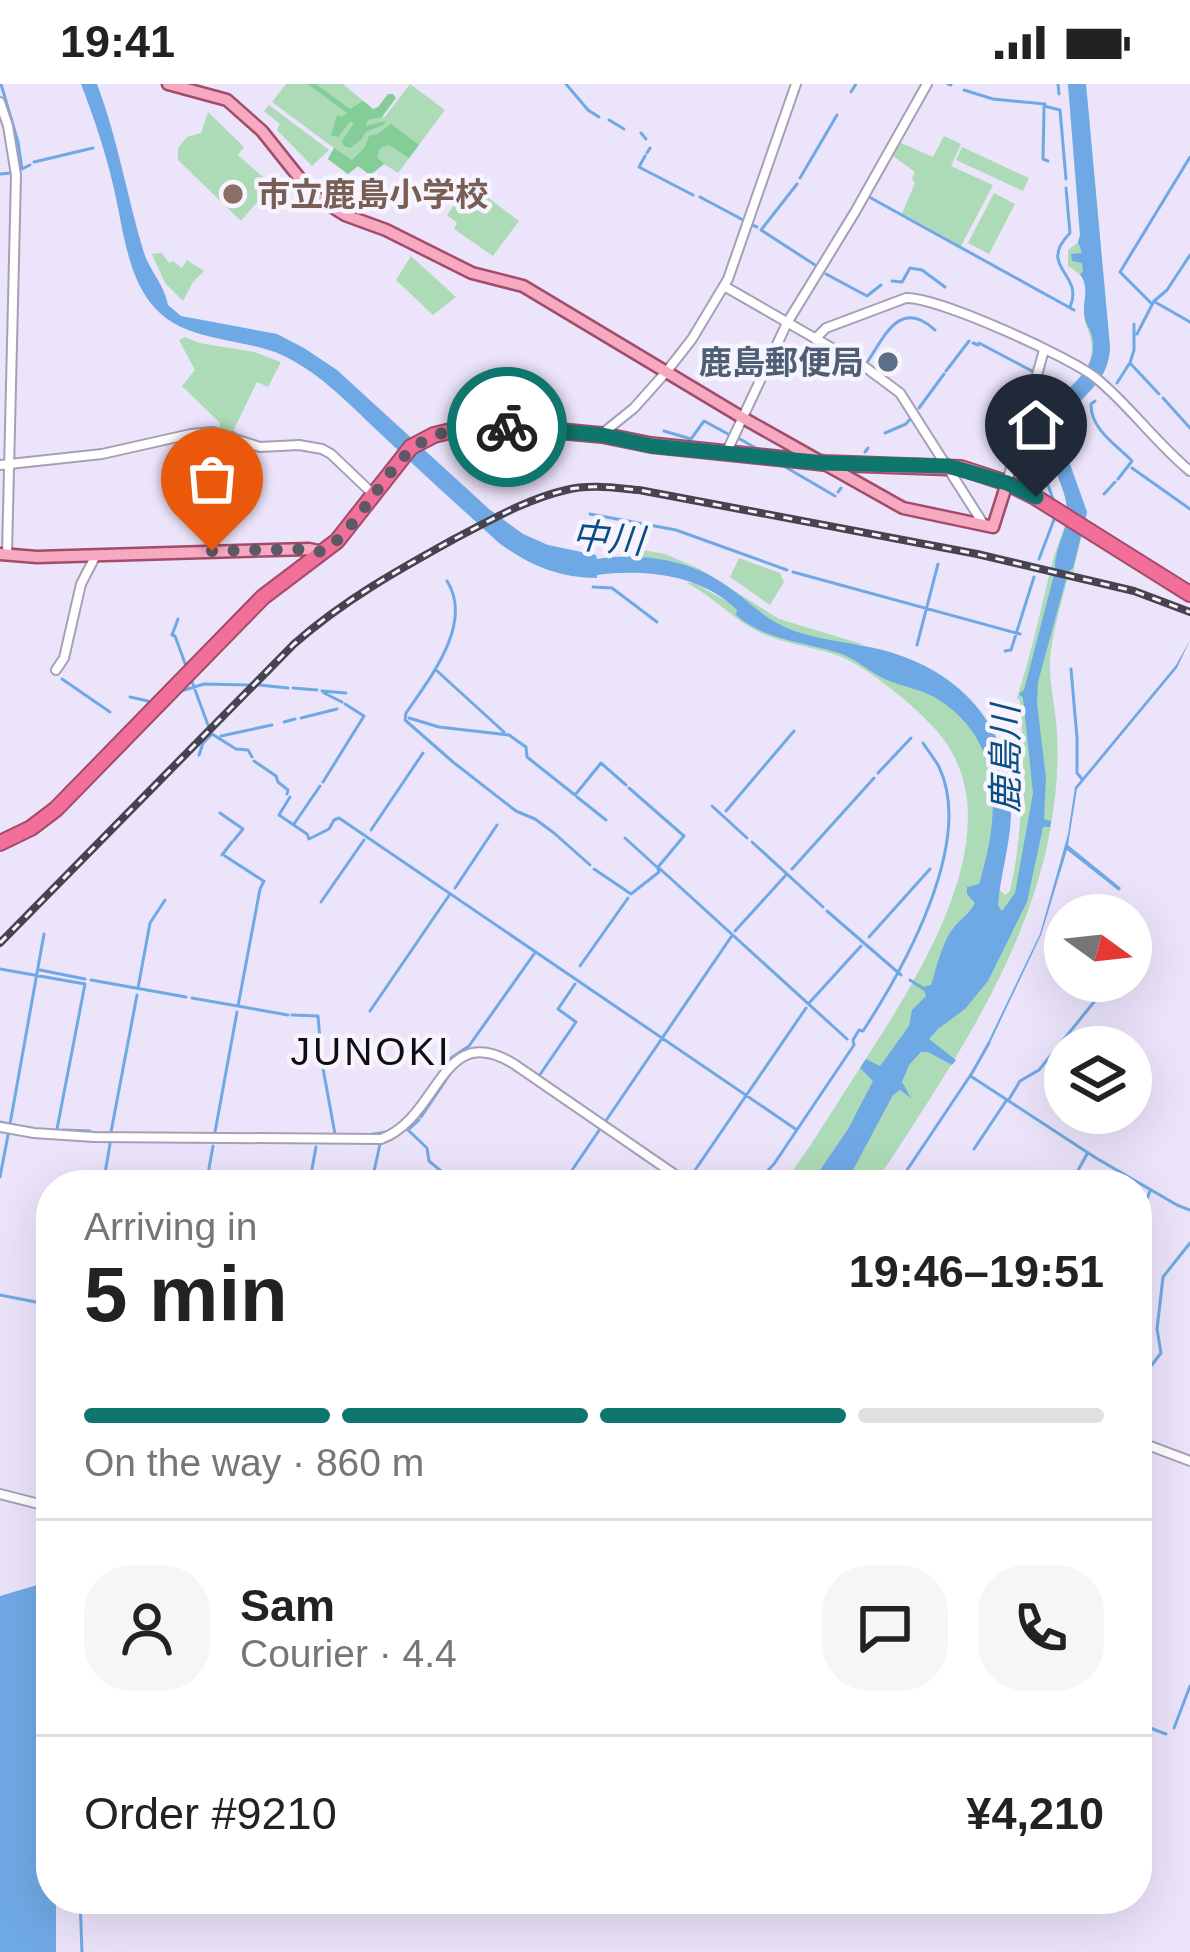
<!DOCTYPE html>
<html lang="en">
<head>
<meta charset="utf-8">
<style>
  body { margin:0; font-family:Helvetica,"Noto Sans JP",sans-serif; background:#f6f6f6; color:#222; height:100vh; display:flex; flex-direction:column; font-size:45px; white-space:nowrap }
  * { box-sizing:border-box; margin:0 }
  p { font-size:39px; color:#767676 }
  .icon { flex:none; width:66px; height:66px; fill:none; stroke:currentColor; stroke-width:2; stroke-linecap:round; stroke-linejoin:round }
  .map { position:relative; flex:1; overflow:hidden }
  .sheet { position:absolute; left:36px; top:1086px; width:1116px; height:744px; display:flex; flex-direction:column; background:#fff; border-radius:48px; box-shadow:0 12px 48px #0002 }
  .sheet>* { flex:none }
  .needle { width:78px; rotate:105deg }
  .tools { position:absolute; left:1044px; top:810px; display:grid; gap:24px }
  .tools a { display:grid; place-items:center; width:108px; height:108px; border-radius:50%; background:#fff; box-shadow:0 12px 48px #0002; font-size:60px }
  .pin { position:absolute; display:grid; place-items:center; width:102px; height:102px; color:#fff; margin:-123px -51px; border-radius:50% 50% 50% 0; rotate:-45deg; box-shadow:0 0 12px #0007 }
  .pin .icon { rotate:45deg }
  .courier { position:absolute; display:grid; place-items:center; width:120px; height:120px; margin:-60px; border:9px solid #0f766e; border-radius:50%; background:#fff; color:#222; box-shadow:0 3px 15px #0007 }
  .headline em { font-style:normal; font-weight:700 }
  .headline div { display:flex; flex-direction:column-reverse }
  .headline { display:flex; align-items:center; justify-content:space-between; height:204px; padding:0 48px }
  h1 { font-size:78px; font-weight:700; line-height:90px }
  .bar { display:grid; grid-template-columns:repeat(4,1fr); gap:18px 12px; align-content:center; height:144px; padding:0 48px }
  .bar i { height:15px; border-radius:9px; background:#e0e0e0 }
  .bar .on { background:#0f766e }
  .bar p { grid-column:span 4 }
  .line { display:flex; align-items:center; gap:30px; padding:0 48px; border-top:3px solid #e0e0e0 }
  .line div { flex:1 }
  .round { display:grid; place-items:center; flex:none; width:126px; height:126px; border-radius:48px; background:#f6f6f6 }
  .status { display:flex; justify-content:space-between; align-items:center; height:84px; padding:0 60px; background:#fff; direction:ltr }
  .status svg { height:33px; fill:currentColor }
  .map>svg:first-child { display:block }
  .green { fill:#aedbb7 }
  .forest { fill:#84cd96 }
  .water { fill:#6fa9e5 }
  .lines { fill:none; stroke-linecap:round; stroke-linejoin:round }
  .stream { stroke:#6fa9e5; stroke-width:3 }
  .minor-casing { stroke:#a79fb5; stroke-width:12 }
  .major-casing { stroke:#a24c6a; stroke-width:15 }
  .highway-casing { stroke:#a24c6a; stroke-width:18 }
  .minor { stroke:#fff; stroke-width:8 }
  .major { stroke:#f7a9c2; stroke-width:10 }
  .highway { stroke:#f16f99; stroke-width:14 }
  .rail-casing { stroke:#47434f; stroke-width:8 }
  .rail { stroke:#f7f4fd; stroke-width:3; stroke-dasharray:9; stroke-linecap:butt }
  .done { stroke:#5c5865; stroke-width:12; stroke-dasharray:0 21.6 }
  .route { stroke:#0f766e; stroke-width:15 }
  .education-dot { fill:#8d6e63; stroke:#f7f4fd; stroke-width:4.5 }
  .service-dot { fill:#5c6f8a; stroke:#f7f4fd; stroke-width:4.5 }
  .labels { text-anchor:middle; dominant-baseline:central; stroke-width:9; stroke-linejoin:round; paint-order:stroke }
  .education-label { font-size:33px; font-weight:bold; fill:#785e54; stroke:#f7f4fd; text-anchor:start }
  .service-label { font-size:33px; font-weight:bold; fill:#4e5e75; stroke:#f7f4fd; text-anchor:end }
  .water-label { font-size:36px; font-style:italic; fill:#0c4d83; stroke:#f7f4fd }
  .quarter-label { font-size:39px; letter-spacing:3px; fill:#0f0c14; stroke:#f7f4fd }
</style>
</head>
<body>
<div class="status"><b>19:41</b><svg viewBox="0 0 49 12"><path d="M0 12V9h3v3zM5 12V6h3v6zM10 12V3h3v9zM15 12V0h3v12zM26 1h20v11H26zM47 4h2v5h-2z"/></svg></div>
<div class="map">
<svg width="1190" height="1868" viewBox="0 0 1190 1868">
  <rect width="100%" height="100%" fill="#ece4fb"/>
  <path class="green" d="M286 0H343L384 34 410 0 445 26 398 89 384 80 370 91 358 82 348 90 328 75 334 64 272 18Z
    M1068 0H1075L1098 275 1053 330 1073 414 1027 607 1037 706 1017 816 985 843 1005 668C1017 714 1009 759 999 805L1005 811 1010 807C1022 754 1023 706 1019 652L1022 648 1020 617 1017 614C1032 568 1042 519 1054 472 1058 458 1067 442 1067 428 1068 400 1042 373 1047 339 1051 309 1085 302 1091 272 1095 252 1084 245 1084 228 1084 203 1093 198 1068 182V166L1078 158 1080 151Z
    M1086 0 1110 263C1108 311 1064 312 1062 358L1087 428 1072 493 1067 496C1061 522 1052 549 1050 576 1049 601 1056 625 1057 649 1059 680 1056 711 1051 741 1030 870 944 994 874 1101H836L894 1001 1025 818 1038 745 1035 596 1079 446 1056 343 1099 293Z
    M269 21 329 66 312 82 277 46 280 40 264 27Z
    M208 28 244 63 238 71 272 101 241 137 178 76V64L187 53 201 49Z
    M944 52 961 60 951 82 993 101 961 162 902 129 915 99 912 95 915 88 893 72 901 59 933 73Z
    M962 63 1029 94 1023 107 956 76Z
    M469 99 519 137 493 172 454 145 457 139 447 131Z
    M994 109 1015 120 989 170 968 159Z
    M162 169 169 179 173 177 182 184 187 176 204 187 193 198 183 217 165 199 152 170Z
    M411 172 456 213 433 231 396 196Z
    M185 253 199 259 254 268 281 278 268 303 257 298 232 349 219 346 220 339 182 302 195 286 179 256Z
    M643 466 665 470 700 485 779 535 865 561 840 560 789 549 661 475 623 471V467Z
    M739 474 780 489 784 498 770 521 730 493Z
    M687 499H694L728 518 760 543 872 571 953 614 996 674 989 810 945 878 823 1101H782C810 1065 833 1025 858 987 913 901 1022 742 936 646 914 621 864 580 834 570 808 562 779 559 755 546 731 533 712 512 687 499Z"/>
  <path class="forest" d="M308 0H316L350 25 363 17 373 25 378 23 388 10H393L396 14 382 33 368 36 365 42 386 37 383 41 366 48 361 56 350 64 344 62 342 57 354 39 350 38 338 53 331 51 337 31 342 33 347 29Z
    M391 40 419 61 409 74 389 61 380 64 377 73 384 80 370 91 358 82 348 90 328 75 334 64 352 76 365 63 369 52 379 49Z"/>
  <path class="water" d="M81 0H97C118 55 127 113 144 169 150 187 165 202 168 221L181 232 277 250 304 264 337 286 489 425 523 450 548 461 596 471 597 475C641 468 691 476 727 502 748 516 763 534 787 544 821 558 858 558 893 569 970 593 1014 652 1011 731 1010 762 1000 792 998 822L1002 827 1015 809 1033 709 1023 614 1019 610 1024 606 1055 487C1053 465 1070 444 1067 423 1063 394 1043 370 1046 341 1051 305 1101 295 1092 253 1091 246 1086 241 1085 235 1081 218 1091 206 1080 190L1083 187 1082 179 1072 177 1071 170 1082 169 1078 158 1080 151 1068 0H1086L1110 263C1108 311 1064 312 1062 358L1087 428 1073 484 1068 488 1038 598 1037 619 1046 694 1044 735 1051 737 1050 743H1043L1027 818 988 897 965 925 938 945 929 955 956 976 952 981 928 968H921L909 981 902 998 911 1014 900 1006 893 1011 845 1101H810L848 1045 873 997 860 984 866 975 880 982 909 942 912 926 926 912 923 903 931 901C937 883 942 857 955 842 963 833 970 829 975 819L967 810V803L979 800C999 735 1006 659 939 616 924 606 904 603 887 596 870 589 857 575 839 569 804 558 764 556 736 531L737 526C700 490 645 485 597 491V494C559 494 529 481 499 459 461 424 422 389 384 353 353 324 323 291 284 272 239 251 175 261 145 211 126 181 122 139 114 105 106 69 94 34 81 0Z
    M1190 556 1177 584 1077 705 1068 761 1121 804 1119 807 1067 766 1041 851 989 961 987 960 1040 850 1068 750 1075 703 1176 581Z
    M51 1497V1815H56V1868H0V1512Z"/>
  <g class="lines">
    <path class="stream" d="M1 0 18 58 22 85 30 81
      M566 0 588 26 599 33
      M948 0 951 1
      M1058 0 1059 10
      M964 6 993 15 1045 20 1044 22 1060 26 1066 95
      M851 8 856 0
      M1044 24 1043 75 1048 77
      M609 36 624 45
      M641 49 646 55
      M647 69 650 64
      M645 72 639 83 693 111
      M34 78 93 64
      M0 90 11 89
      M800 94 837 31
      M797 100 761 146 815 181
      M1066 104 1070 149C1036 184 1085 189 1070 223
      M700 113 745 137
      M871 114 1074 226
      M752 141 757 143
      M826 190 867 212 881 201
      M892 197 902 198 910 184 922 186 945 203
      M1155 218 1190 238
      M1152 220 1120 188 1190 73
      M1134 240V266L1130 279 1159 310
      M1137 250 1154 217 1167 206 1190 171
      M973 259 978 261 979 259 1032 287
      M868 277C885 251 901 214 935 246
      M946 287 969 257
      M1041 292 1059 301C1020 336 1039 376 1054 418
      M1117 299 1129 280
      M1163 314 1190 344
      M1095 317 1091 320C1090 344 1115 360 1132 377L1118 395
      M919 324 944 290
      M664 347 691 355 704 337 728 350
      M885 349 906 340 911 334
      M740 355 759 366
      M865 368 868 364
      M782 381 835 412
      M1132 384 1190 425
      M838 408 841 404
      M1104 410 1115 398
      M590 430 676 446 787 486
      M1039 475 1055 433
      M793 488 1020 550
      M447 497C474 539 430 594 406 629L405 636 453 678 516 727 535 735 554 749 590 781
      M593 503 612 504 657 538
      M178 535 172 551 175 552 186 582
      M917 561 938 480
      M1005 567 1011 566 1034 493
      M1071 585 1077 654V689L1082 695
      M436 586 504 648
      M62 595 110 628
      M191 595 208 641
      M259 601 288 604
      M293 604 317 606
      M322 607 346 609
      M178 608 204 600 249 601
      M324 609 342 618
      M130 613 148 617
      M301 634 337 625
      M409 634 439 643 509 651 526 663 527 673 575 711 601 679 626 701
      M284 638 295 635
      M221 652 272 641
      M199 671 203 659 212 650 236 665 248 666 252 673
      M254 677 276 692 278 698 288 706 287 710
      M878 689 911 654
      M323 698 364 632 345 620
      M629 704 684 752 658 783 847 955
      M290 713 279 731 307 750 309 755 329 745 334 736 339 734 797 1046
      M577 713 606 736
      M712 722 747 754
      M726 727 794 647
      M220 729 243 745 234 756
      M294 740 320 702
      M371 746 423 669
      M625 754 659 785
      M752 758 823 823
      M222 771 232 758
      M225 772 262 796
      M594 785 631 810 659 788 658 785
      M792 785 874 694
      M455 804 497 741
      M321 818 364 756
      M827 827 901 891
      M735 847 786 791
      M869 853 930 785
      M580 882 628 814
      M0 885 85 900 57 1045 61 1047
      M40 886 85 895
      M91 896 186 913
      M910 896 924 905
      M138 904 150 839 165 816
      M192 914 288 931
      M810 918 861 862
      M238 922 260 805 264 797
      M370 927 450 810
      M292 931 318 932 322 979 335 1050
      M441 988 451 974 469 962 534 870
      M539 992 576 938 558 925 575 900
      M972 993 1096 1074 1177 1121 1190 1126
      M1008 1017 1020 997 1039 986 1111 897
      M421 1033 452 987
      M419 1036 408 1046 427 1064 429 1077 441 1087
      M0 1038 10 1040 44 850
      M605 1038 731 853
      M10 1040 26 1044
      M63 1046 90 1047
      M111 1048 137 911
      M215 1048 237 928
      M88 1049H112
      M367 1051 387 1048
      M974 1065 1006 1017
      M0 1093 8 1051
      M689 1095 806 924
      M103 1101 110 1060
      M206 1101 213 1062
      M309 1101 316 1063
      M371 1101 380 1060
      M428 1101 439 1091
      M562 1101 600 1045
      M754 1101 774 1080 854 961 853 956 859 946 863 947C904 884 975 758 939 683 935 675 928 667 923 659
      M897 1101 972 989 989 959
      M1070 1101 1087 1070
      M1137 1141 1150 1107
      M0 1211 51 1221
      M1137 1300 1161 1269 1157 1245 1163 1193 1190 1159
      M47 1406 51 1384
      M1137 1639 1166 1650
      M1174 1644 1190 1602
      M80 1815 82 1868"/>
    <g class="minor-casing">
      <path id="minor" d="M0 18 8 42 16 91 7 470
        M724 202 865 283 900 309 984 441
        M815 255 826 244 906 214C938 213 1070 273 1096 294 1130 322 1156 359 1190 387
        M603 349 634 324 667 287 692 255 728 195 796 0
        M727 367 787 239 855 128 927 0
        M0 381 102 370 191 350 213 348 260 363 299 361 322 365 331 370 373 410
        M1007 398 1044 266
        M212 467 232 353
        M56 586 64 574 81 500 96 471
        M0 1043 34 1049 94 1053 381 1055C440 1034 441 934 514 980L690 1101
        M1137 1357 1190 1377
        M0 1410 51 1423"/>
    </g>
    <g class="major-casing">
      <path id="major" d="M168 0 227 16 262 47 313 111 345 131 386 146 472 189 523 202 743 334 903 424 993 443 1007 399
        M0 470 37 473 309 465 323 468"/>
    </g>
    <g class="highway-casing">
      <path id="highway" d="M0 759 31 744 56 725 263 513 337 457 411 363 434 351 459 345 504 342 602 351 651 361 824 379 961 384 1007 399 1035 413 1190 510"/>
    </g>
    <use href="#minor" class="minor"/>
    <use href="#major" class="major"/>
    <use href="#highway" class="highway"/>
    <g class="rail-casing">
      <path id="rail" d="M0 859 294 560C344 516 398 486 456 454 491 436 527 415 566 406 590 400 615 404 639 406L977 470 1134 507 1190 528"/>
    </g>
    <use href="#rail" class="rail"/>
  </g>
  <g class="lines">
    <path class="done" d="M212 467 309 465 322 468C339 457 350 443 362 427 411 361 417 342 507 343"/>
    <path class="route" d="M507 343 602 351 652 362 824 379 948 382 1007 399 1036 413"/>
  </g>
  <circle class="education-dot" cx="233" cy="110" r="12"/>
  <circle class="service-dot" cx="888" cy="278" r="12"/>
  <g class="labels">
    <g class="education-label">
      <text x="257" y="110">市立鹿島小学校</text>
    </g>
    <g class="service-label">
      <text x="864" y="278">鹿島郵便局</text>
    </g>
    <g class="water-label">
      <text transform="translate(608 454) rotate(5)">中川</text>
      <text transform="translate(1005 675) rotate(-90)">鹿島川</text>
    </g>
    <g class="quarter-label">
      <text x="371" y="967">JUNOKI</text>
    </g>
  </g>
</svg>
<div class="tools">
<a><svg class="needle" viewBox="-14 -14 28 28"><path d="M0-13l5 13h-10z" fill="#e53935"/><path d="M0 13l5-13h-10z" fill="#767676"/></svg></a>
<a><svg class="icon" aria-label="layers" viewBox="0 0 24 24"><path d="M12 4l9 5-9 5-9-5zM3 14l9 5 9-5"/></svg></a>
</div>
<div class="pin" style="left:212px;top:467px;background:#ea580c"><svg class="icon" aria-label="bag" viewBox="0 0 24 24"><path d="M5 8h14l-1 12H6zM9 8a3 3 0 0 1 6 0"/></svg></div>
<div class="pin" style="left:1036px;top:413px;background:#1f2937"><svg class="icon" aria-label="home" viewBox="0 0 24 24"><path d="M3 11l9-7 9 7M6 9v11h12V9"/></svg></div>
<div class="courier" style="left:507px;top:343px"><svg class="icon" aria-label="bike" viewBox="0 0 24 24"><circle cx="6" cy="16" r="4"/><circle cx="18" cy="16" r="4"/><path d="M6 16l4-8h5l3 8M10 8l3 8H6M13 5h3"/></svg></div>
<section class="sheet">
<div class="headline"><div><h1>5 min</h1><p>Arriving in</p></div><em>19:46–19:51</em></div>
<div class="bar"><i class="on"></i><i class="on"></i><i class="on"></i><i></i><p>On the way · 860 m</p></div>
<div class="line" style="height:216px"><a class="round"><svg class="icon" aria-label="person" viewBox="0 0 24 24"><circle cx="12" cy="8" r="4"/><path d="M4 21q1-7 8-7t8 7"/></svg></a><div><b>Sam</b><p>Courier · 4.4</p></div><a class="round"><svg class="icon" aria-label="chat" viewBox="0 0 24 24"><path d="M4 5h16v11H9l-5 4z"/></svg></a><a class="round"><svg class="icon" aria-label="phone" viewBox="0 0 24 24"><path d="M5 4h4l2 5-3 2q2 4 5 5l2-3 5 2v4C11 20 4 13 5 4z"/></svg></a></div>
<div class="line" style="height:156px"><div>Order #9210</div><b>¥4,210</b></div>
</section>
</div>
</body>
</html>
